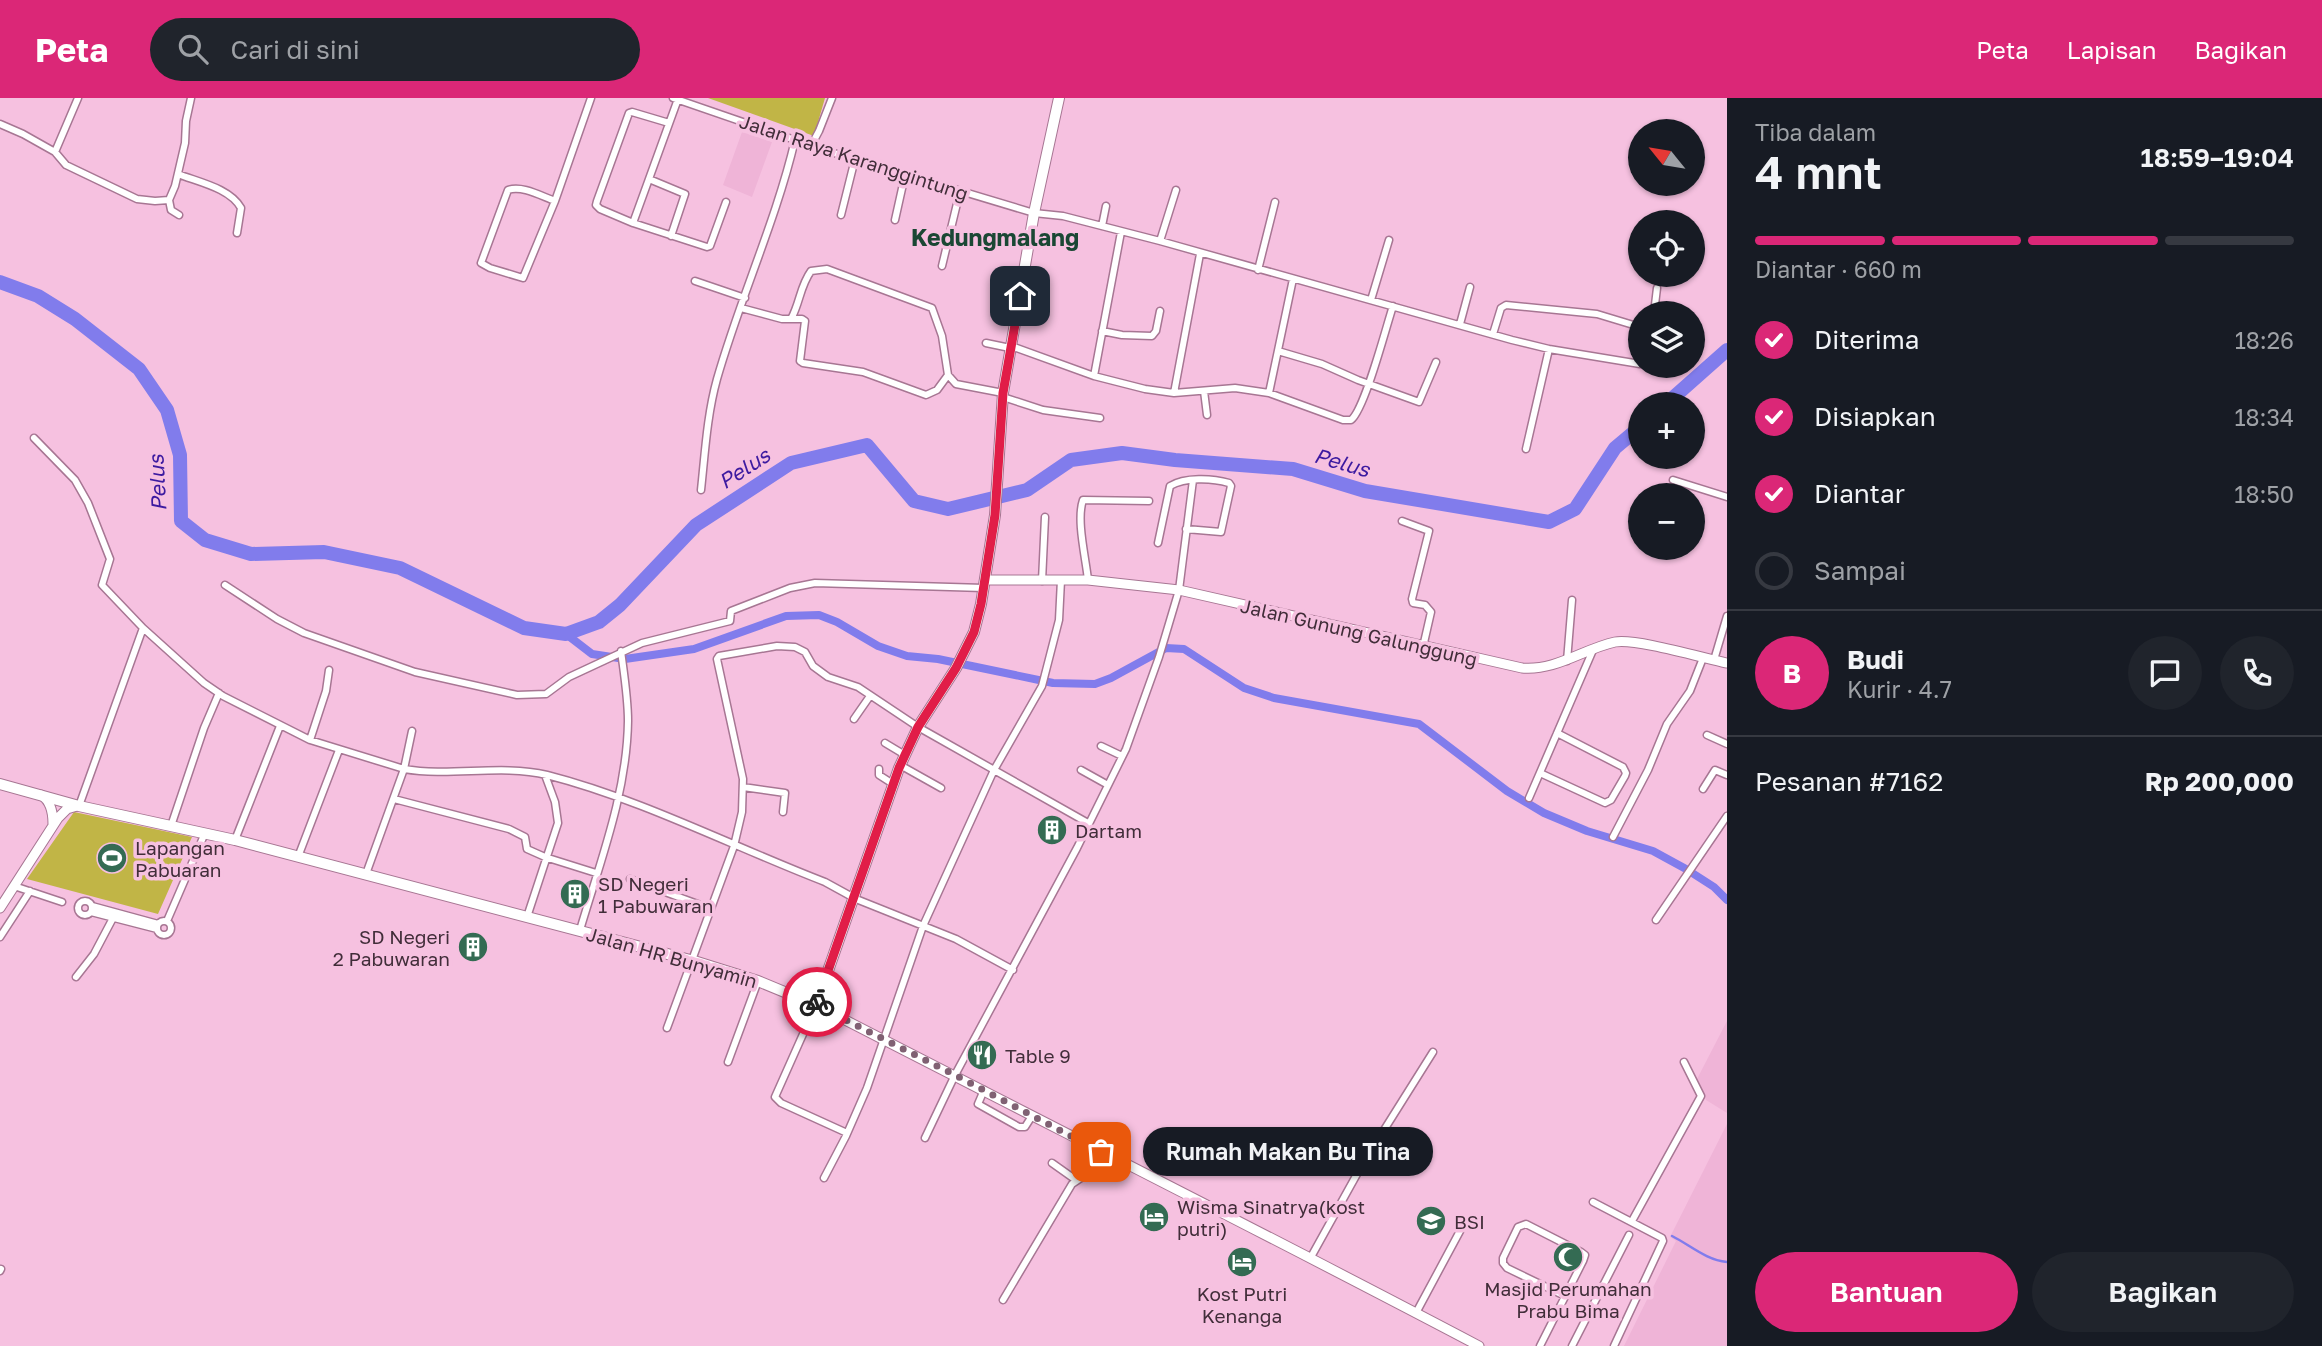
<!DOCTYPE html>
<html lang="id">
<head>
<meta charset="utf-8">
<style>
  body { margin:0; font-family:"Golos Text",sans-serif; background:#20242c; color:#f1f3f6; height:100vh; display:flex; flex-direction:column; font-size:26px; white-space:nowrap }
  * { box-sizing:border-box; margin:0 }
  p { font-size:23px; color:#9ea1a6 }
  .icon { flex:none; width:38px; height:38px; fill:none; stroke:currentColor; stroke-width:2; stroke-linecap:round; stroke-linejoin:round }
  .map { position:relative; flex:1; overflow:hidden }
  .side { display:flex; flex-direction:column; background:#171b24; width:595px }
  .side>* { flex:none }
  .needle { width:46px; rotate:300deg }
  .fabs { position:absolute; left:1628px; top:21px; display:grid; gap:14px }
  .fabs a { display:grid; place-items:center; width:77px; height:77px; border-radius:50%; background:#171b24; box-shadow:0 2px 5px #0004; font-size:35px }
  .pin { position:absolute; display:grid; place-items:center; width:60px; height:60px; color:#fff; margin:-30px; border-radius:14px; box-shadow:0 4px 10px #0006 }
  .courier { position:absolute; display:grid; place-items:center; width:70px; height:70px; margin:-35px; border:5px solid #e11d48; border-radius:50%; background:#fff; color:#222; box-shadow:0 2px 9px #0007 }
  .bubble { position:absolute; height:49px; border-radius:24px; background:#171b24; box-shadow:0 2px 5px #0004; font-size:23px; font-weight:600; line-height:49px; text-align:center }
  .summary em { font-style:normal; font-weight:600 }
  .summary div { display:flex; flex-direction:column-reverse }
  .summary { display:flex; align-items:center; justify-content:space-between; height:119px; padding:0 28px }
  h1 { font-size:46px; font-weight:600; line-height:52px }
  .bar { display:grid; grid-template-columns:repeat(4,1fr); gap:10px 7px; align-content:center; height:84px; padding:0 28px }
  .bar i { height:9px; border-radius:5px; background:#363941 }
  .bar .current { background:#db2777 }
  .bar p { grid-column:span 4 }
  .line { display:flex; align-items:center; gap:18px; padding:0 28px; border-top:2px solid #363941 }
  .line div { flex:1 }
  .round { display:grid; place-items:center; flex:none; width:74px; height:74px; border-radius:37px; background:#20242c }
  ol { padding:0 28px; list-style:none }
  li { display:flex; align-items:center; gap:21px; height:77px }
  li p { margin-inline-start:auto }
  li .icon { padding:7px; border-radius:50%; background:#db2777; color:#fff; stroke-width:4 }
  li:last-child { color:#9ea1a6 }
  li i { width:38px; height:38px; border:4px solid #363941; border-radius:50% }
  .primary-button { display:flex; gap:14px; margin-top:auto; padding:14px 28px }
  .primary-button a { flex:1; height:80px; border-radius:42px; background:#db2777; color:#fff; font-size:28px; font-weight:600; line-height:80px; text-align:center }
  .primary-button a+a { background:#20242c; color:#f1f3f6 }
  header { display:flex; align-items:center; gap:42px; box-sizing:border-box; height:98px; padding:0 35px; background:#db2777; color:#fff }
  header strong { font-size:33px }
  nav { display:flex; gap:38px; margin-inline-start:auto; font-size:24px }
  .search { width:490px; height:63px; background:#20242c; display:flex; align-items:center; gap:18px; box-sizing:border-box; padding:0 24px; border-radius:38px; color:#9ea1a6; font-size:26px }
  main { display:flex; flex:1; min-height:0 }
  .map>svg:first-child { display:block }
  .built { fill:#efb4d7 }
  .green { fill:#c1b546 }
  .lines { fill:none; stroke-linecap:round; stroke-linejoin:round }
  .stream { stroke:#817cec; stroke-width:2.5 }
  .canal { stroke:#817cec; stroke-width:8 }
  .river { stroke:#817cec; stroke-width:14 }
  .street-casing { stroke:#a77693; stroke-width:9 }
  .secondary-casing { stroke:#a77693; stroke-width:11 }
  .primary-casing { stroke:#a77693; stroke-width:12 }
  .street { stroke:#fff; stroke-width:6 }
  .secondary { stroke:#fff; stroke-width:9 }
  .primary { stroke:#fff; stroke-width:10 }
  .done { stroke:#806173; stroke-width:7; stroke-dasharray:0 12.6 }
  .route { stroke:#e11d48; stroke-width:9 }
  .labels { text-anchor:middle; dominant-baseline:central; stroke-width:7; stroke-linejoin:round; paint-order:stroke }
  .street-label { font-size:19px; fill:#412d39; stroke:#f6c1e0 }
  .poi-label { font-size:19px; fill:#412d39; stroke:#f6c1e0; text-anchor:start }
  .water-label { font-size:21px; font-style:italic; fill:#3c1aa0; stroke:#f6c1e0 }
  .quarter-label { font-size:23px; font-weight:bold; fill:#1a4734; stroke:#f6c1e0 }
</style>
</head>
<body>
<header>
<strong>Peta</strong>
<div class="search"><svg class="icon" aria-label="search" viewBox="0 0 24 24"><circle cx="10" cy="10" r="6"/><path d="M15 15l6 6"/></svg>Cari di sini</div>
<nav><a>Peta</a><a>Lapisan</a><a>Bagikan</a></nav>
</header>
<main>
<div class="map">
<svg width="1727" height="1248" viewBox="0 0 1727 1248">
  <rect width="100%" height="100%" fill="#f6c1e0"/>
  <path class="built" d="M742 34 772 44 752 99 723 87Z
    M1727 923V1015L1706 1002 1697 981Z
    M1727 1026V1248H1624L1676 1143 1670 1139Z
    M1429 1107 1445 1116 1433 1138 1416 1129Z"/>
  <path class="green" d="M708 0H825L814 38Z
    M74 714 192 739 158 816 27 781Z"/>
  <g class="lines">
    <path class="stream" d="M1672 1138C1690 1147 1706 1162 1727 1164"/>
    <path class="canal" d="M566 536 592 556 625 561 694 551 786 518 819 517 837 524 878 548 907 558 938 561 1053 585 1095 586 1111 580 1166 550 1184 551 1244 590 1274 600 1419 626 1507 693 1544 715 1587 733 1653 753 1686 771 1714 789 1727 802"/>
    <path class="river" d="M0 184 38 198 75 221 139 271 167 312 180 357 181 423 205 442 251 456 324 454 400 470 524 530 566 536 599 524 620 507 696 427 791 365 867 347 914 403 948 411 1027 392 1071 362 1122 355 1175 362 1293 371 1365 393 1549 424 1575 411 1615 350 1640 329
      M1666 306 1727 252"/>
    <g class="street-casing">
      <path id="street" d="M673 0 824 52 1034 115 1063 118 1160 143 1512 242 1549 251 1640 266
        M678 1 633 125 707 149 710 148 726 104
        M0 26 23 36 55 54 78 0
        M811 48 819 33 832 0
        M55 54 66 67 137 101 155 103 169 102
        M178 76C198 84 230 90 241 110L237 135
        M649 81 685 96 671 138
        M555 103 523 180 490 170 481 165 508 92C522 87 541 98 555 103L591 0
        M179 117 171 112 169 102 175 88 185 45 186 23 191 0
        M841 117 855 61
        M895 122 905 77
        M633 125 600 111 596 107 597 103 629 15 632 14 669 25
        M1102 128 1106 108
        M1160 143 1176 92
        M942 168 960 93
        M1258 172 1275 104
        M695 183 745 200
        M1371 202 1389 142
        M741 210 782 221H791C800 205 800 188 811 173L827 171 932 210 942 238 948 277 956 286 1003 295
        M1654 215 1657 190
        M1003 219 1016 221
        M791 221H802L805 223 800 263 803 265 863 274 926 297 937 292 948 277
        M1460 226 1470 189
        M1102 233 1122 237 1152 238 1156 233 1160 213
        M1493 236 1501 210 1506 207 1597 216 1640 229
        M986 245 1010 250
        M1011 248 1094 278 1145 291 1174 295 1235 290 1269 295 1343 322H1351C1365 311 1386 229 1393 208
        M1278 253 1322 266 1358 282 1419 304 1436 264
        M1094 278 1121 134
        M1204 293 1207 317
        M1174 295 1200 156
        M1269 295 1293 181
        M1003 299 1043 312 1100 320
        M34 340 75 382 88 405 110 461 102 487 143 530 204 585 223 598 310 642 404 671 366 776
        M1526 351 1549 251
        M1673 382 1727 399
        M701 392C705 355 707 317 717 281 740 200 776 123 795 42
        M1402 423 1429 433 1412 501 1413 505 1425 507 1431 514 1423 549
        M1158 445 1170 388C1185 379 1212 380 1229 385L1231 388 1221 434 1186 431
        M1088 482C1086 461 1076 422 1083 402L1149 403
        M1042 483 1045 419
        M225 487 277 521 304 535 415 574 517 597 546 596 569 579 642 545 730 523 731 513 790 490 815 485 984 490
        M1714 562 1727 518
        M1567 563 1572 502
        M854 621 870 598
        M412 633 404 671C451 679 501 666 547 677 641 701 734 749 825 784L856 801 956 841 1013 872
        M1707 637 1727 646
        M310 642 326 593 329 572
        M885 645 905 657
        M1101 648 1122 658
        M900 667 941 690
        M879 671V677L893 686
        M1081 672 1108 687
        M1540 675 1605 705 1611 702 1625 678 1626 675 1623 669 1557 635
        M743 689 785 695 783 714
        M1703 691 1715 672 1727 677
        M1529 700 1593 552
        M394 701 509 731 525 739 527 751 545 759 596 775
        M79 708 143 530
        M171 728 204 630 219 595
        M1613 739 1648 672 1667 626 1690 593 1703 560
        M235 742 280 628
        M298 759 339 652
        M630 781 711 811
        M14 788 62 804
        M78 810a7 7 0 1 1 14 0a7 7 0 1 1-14 0Z
        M92 808 158 826
        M91 814 157 831
        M527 819 558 725 555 704 545 677
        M1656 822 1727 718
        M157 830a7 7 0 1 1 14 0a7 7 0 1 1-14 0Z
        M167 823 205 735
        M580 832C600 764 627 695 628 623 628 600 624 576 621 553
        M0 839 30 793
        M76 879 94 856 113 820
        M816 907 775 999 781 1005 847 1035
        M667 930 734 748 742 714 743 681 717 561 719 558 777 548 795 549 805 554 813 568 828 579 858 589 918 629 1088 725
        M728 964 758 883
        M984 992 978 1006 1019 1029H1025L1032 1018
        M925 1040 955 977 1077 750 1126 651 1159 559 1179 492 1193 382
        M1052 1065 1076 1082
        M824 1080 846 1038 867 990 923 828 994 672 1042 588 1059 522 1061 482
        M1593 1104 1662 1140 1663 1143 1614 1248
        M1632 1123 1701 998 1684 964
        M1311 1159 1362 1067 1433 954
        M0 1173 1 1171
        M1003 1202 1072 1086 1081 1080 1100 1054
        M1416 1215 1460 1133
        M1540 1248 1583 1163 1585 1157 1581 1154 1526 1126 1518 1129 1503 1160V1165L1507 1170 1565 1198
        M1572 1248 1629 1137"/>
    </g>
    <g class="secondary-casing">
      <path id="secondary" d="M985 482H1088L1179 492 1522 570C1556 573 1583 551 1615 544 1635 540 1703 560 1727 565
        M41 697C51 703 53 715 53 726
        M0 810 58 720 67 711 77 708
        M816 907C1037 1021 1259 1132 1479 1248"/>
    </g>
    <g class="primary-casing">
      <path id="primary" d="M0 686 79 708 235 742 694 863 758 883 816 907 899 670 918 629 956 570 974 534 981 506 995 417 1003 295 1034 115 1059 0"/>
    </g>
    <use href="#street" class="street"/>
    <use href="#secondary" class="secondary"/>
    <use href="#primary" class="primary"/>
  </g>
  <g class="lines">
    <path class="done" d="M817 904 816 907 955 977 1101 1054"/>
    <path class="route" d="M817 904 899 670 918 629 956 570 974 534 981 506 995 417 1003 295 1020 198"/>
  </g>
  <defs>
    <g id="building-disc" transform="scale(1.575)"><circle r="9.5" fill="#346b53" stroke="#f6c1e0"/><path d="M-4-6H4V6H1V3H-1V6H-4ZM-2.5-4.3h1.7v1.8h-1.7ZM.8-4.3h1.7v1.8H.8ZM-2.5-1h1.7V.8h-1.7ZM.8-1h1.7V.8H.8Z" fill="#fff"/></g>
    <g id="stadium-disc" transform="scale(1.575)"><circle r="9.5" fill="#346b53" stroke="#f6c1e0"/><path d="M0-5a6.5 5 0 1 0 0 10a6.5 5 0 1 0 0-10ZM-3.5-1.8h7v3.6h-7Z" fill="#fff"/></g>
    <g id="restaurant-disc" transform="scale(1.575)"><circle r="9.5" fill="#346b53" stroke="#f6c1e0"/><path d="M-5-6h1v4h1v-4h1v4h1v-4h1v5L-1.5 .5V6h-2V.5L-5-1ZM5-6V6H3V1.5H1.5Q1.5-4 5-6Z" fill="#fff"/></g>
    <g id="hotel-disc" transform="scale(1.575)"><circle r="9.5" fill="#346b53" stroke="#f6c1e0"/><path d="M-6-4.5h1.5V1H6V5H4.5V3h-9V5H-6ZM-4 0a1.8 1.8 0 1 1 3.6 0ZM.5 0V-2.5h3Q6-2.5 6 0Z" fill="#fff"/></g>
    <g id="university-disc" transform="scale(1.575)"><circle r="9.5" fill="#346b53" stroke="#f6c1e0"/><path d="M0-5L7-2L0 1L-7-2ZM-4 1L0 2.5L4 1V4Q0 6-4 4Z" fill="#fff"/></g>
    <g id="mosque-disc" transform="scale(1.575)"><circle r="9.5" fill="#346b53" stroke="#f6c1e0"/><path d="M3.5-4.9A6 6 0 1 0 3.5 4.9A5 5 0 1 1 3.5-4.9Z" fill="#fff"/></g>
  </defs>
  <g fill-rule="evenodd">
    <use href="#building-disc" x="1052" y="732"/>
    <use href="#stadium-disc" x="112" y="760"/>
    <use href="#building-disc" x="575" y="796"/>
    <use href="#building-disc" x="473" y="849"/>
    <use href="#restaurant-disc" x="982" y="957"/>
    <use href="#hotel-disc" x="1154" y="1119"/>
    <use href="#university-disc" x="1431" y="1123"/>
    <use href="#mosque-disc" x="1568" y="1159"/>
    <use href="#hotel-disc" x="1242" y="1164"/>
  </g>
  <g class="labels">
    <g class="street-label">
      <text transform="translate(854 59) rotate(18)">Jalan Raya Karanggintung</text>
      <text transform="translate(1359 534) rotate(13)">Jalan Gunung Galunggung</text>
      <text transform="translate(672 859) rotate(16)">Jalan HR Bunyamin</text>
    </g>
    <g class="poi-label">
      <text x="1075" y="732">Dartam</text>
      <text x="135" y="749">Lapangan<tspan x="135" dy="22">Pabuaran</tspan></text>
      <text x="598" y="785">SD Negeri<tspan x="598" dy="22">1 Pabuwaran</tspan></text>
      <text x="450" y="838" text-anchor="end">SD Negeri<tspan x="450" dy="22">2 Pabuwaran</tspan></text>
      <text x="1005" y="957">Table 9</text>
      <text x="1177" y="1108">Wisma Sinatrya(kost<tspan x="1177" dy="22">putri)</tspan></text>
      <text x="1454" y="1123">BSI</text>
      <text x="1568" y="1190" text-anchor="middle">Masjid Perumahan<tspan x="1568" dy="22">Prabu Bima</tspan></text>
      <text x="1242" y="1195" text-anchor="middle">Kost Putri<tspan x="1242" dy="22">Kenanga</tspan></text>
    </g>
    <g class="water-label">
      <text transform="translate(1342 364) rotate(16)">Pelus</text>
      <text transform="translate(744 370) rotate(-33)">Pelus</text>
      <text transform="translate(157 385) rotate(-93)">Pelus</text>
    </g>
    <g class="quarter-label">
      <text x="995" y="139">Kedungmalang</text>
    </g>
  </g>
</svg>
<div class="fabs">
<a><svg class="needle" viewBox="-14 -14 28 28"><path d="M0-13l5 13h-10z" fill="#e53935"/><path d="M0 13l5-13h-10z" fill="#9ea1a6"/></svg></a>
<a><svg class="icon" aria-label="locate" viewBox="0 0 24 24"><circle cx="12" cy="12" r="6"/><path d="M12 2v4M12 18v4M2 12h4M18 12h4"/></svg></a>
<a><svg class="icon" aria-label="layers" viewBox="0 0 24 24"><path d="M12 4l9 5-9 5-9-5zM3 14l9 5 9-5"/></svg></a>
<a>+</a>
<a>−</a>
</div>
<div class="pin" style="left:1101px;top:1054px;background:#ea580c"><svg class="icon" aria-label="bag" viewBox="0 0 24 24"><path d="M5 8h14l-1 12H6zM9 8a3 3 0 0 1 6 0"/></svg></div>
<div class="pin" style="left:1020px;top:198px;background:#1f2937"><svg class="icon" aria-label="home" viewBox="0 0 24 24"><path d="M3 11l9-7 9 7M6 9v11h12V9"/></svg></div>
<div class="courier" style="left:817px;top:904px"><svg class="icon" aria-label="bike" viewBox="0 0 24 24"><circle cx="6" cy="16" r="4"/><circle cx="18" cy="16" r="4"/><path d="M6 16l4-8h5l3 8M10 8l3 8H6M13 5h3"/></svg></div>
<div class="bubble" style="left:1143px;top:1029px;width:290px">Rumah Makan Bu Tina</div>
</div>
<section class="side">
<div class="summary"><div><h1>4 mnt</h1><p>Tiba dalam</p></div><em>18:59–19:04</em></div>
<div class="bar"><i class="current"></i><i class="current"></i><i class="current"></i><i></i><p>Diantar · 660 m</p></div>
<ol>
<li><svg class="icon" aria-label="check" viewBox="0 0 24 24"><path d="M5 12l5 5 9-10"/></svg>Diterima<p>18:26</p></li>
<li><svg class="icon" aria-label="check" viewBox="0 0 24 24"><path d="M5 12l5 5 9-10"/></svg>Disiapkan<p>18:34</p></li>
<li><svg class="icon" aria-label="check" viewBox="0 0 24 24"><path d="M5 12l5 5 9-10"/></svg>Diantar<p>18:50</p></li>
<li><i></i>Sampai</li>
</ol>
<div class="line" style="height:126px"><b class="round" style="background:#db2777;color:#fff">B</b><div><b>Budi</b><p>Kurir · 4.7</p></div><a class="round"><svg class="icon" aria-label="chat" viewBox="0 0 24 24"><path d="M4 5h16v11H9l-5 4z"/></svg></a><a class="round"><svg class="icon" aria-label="phone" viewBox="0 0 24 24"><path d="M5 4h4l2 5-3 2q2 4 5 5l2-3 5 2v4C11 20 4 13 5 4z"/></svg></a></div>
<div class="line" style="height:91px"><div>Pesanan #7162</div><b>Rp 200,000</b></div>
<div class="primary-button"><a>Bantuan</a><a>Bagikan</a></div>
</section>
</main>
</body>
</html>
